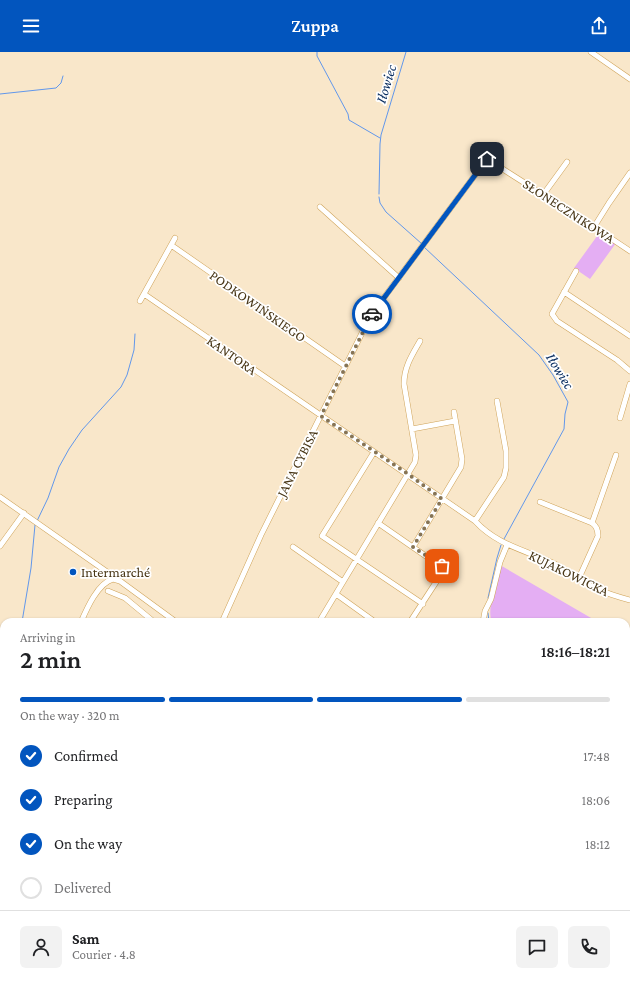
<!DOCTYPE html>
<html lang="en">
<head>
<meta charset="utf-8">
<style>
  body { margin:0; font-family:"Crimson Pro",serif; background:#f2f2f2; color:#202124; height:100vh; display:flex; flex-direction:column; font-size:15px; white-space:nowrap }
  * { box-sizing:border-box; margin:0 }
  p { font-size:13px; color:#757577 }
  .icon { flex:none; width:22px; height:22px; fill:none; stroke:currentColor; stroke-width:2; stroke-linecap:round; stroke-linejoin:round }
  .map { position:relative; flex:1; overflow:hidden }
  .drawer { position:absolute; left:0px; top:566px; width:630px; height:372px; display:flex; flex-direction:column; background:#fff; border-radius:12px 12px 0 0; box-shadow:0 1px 3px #0004 }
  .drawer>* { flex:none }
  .pin { position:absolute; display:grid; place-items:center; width:34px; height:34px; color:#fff; margin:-17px; border-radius:8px; box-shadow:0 2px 6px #0006 }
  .courier { position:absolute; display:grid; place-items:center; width:40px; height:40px; margin:-20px; border:3px solid #0255be; border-radius:50%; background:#fff; color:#222; box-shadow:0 1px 5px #0007 }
  .overview em { font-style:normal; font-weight:600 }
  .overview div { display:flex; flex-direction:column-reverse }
  .overview { display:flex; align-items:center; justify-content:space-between; height:68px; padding:0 20px }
  h1 { font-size:26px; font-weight:600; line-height:30px }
  .bar { display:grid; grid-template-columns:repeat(4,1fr); gap:6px 4px; align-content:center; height:48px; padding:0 20px }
  .bar i { height:5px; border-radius:3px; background:#e0e0e0 }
  .bar .on { background:#0255be }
  .bar p { grid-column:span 4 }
  .line { display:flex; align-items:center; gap:10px; padding:0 20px; border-top:1px solid #e0e0e0 }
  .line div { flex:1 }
  .round { display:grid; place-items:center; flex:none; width:42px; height:42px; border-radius:6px; background:#f2f2f2 }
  ol { padding:0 20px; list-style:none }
  li { display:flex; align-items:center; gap:12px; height:44px }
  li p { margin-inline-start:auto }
  li .icon { padding:4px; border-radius:50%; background:#0255be; color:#fff; stroke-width:4 }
  li:last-child { color:#757577 }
  li i { width:22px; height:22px; border:2px solid #e0e0e0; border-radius:50% }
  header { display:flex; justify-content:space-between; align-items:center; height:52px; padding:0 20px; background:#0255be; color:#fff; font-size:18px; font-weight:600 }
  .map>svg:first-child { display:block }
  .green { fill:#e4aef3 }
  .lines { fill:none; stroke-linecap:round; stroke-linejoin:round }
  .stream { stroke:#6197eb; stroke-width:1 }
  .minor-casing { stroke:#cfa358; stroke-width:6 }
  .major-casing { stroke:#cfa358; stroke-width:8 }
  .minor { stroke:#fff; stroke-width:5 }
  .major { stroke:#fff; stroke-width:6 }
  .done { stroke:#867455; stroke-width:4; stroke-dasharray:0 7.2 }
  .route { stroke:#0255be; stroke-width:5 }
  .poi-dot { fill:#0255be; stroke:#fff; stroke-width:1.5 }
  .labels { text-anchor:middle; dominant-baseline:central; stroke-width:3.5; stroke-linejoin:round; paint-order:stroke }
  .street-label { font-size:14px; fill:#483616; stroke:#fff }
  .poi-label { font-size:14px; fill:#483616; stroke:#fff; text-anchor:start }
  .water-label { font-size:15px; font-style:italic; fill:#082c5f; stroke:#fff }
</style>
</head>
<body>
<header><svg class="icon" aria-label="menu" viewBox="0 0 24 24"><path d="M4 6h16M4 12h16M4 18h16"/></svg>Zuppa<svg class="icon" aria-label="share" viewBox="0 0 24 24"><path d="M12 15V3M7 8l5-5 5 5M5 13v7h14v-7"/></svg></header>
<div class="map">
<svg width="630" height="938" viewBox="0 0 630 938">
  <rect width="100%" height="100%" fill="#f9e7ca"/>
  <path class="green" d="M600 180 616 191 590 227 574 216Z
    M500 513 598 570H492C486 558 497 527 500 513Z
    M146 934H197L195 938H152Z"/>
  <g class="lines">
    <path class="stream" d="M317 0V4L348 62 349 68 380 86
      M0 42 56 36 61 31 63 24
      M379 142 380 92 381 83 406 0
      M379 145 380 151 386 160 422 192
      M424 195 539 303 553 323 568 350 565 362 564 377 504 487
      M37 469 48 446 59 415 69 397 82 378 121 335 127 323 134 298 135 282
      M488 546 497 506 501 493
      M488 561 489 570
      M22 570 31 516 35 473
      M0 700 4 691"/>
    <g class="minor-casing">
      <path id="minor" d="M591 0 630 27
        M543 143 567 110
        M320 155 399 226
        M594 175 609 151 630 121
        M171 193 345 314
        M576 219 552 262 557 269 617 308 630 319
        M564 240 630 284
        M144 242C254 318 365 393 475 469 497 493 525 498 553 511 567 518 580 529 595 536 606 541 618 545 630 548
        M140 249 175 186
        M620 366 630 332
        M412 377 455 369
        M374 400 322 484 423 552
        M0 445 110 522 113 527
        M540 450 592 471C597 474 598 478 598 484L579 526
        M475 469 504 425 506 416V399L497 349
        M378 471 443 516 442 521 410 570
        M592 471 616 403
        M0 494 24 461
        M293 495 343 530
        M413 495 461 415 462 407 454 360
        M113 527 120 529 176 570
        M108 539 125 546 154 570
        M336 542 375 570
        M81 570C87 556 98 531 113 527
        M222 570 261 483 371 263 487 107 594 175 630 199
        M319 570 415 410 416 403 404 332C404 315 412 303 420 289
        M483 570 485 559 491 547 500 510 507 493
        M0 596 4 599
        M0 672 4 675
        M0 742 4 744
        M0 775 4 765
        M0 806 4 808
        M626 883 630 881
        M0 900 4 902
        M626 916 630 917
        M218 934 224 938
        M467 934 473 938
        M550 934 556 938
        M603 934 611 938
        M62 938 64 934
        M198 938 200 934
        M331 938H332
        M376 938 378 934
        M448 938 451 934
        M516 938 519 934
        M560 938 562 934
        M597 938 598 934"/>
    </g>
    <g class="major-casing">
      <path id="major" d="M630 818C625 822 625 828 630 832"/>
    </g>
    <use href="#minor" class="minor"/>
    <use href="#major" class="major"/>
  </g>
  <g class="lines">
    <path class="done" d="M372 262 321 364 408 422 442 447 413 495 442 514"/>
    <path class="route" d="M372 262 487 107"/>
  </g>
  <circle class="poi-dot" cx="73" cy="520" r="4"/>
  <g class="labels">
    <g class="street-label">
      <text transform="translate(569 159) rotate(33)">SŁONECZNIKOWA</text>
      <text transform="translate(258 254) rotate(35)">PODKOWIŃSKIEGO</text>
      <text transform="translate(232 303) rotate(35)">KANTORA</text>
      <text transform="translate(297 411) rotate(-63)">JANA CYBISA</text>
      <text transform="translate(569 521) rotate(26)">KUJAKOWICKA</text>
    </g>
    <g class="poi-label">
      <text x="81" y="520">Intermarché</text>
    </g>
    <g class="water-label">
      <text transform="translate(386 32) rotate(-73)">Iłowiec</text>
      <text transform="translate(560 319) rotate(58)">Iłowiec</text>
    </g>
  </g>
</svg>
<div class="pin" style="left:442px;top:514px;background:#ea580c"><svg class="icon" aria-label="bag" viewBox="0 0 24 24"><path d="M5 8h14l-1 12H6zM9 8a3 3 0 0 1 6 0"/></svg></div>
<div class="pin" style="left:487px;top:107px;background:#1f2937"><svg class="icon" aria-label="home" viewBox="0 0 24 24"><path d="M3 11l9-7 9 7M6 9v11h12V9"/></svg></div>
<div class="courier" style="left:372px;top:262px"><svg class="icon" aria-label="car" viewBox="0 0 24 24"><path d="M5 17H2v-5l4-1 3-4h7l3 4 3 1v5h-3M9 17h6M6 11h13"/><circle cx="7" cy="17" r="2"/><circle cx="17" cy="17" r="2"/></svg></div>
<section class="drawer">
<div class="overview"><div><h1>2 min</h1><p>Arriving in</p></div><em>18:16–18:21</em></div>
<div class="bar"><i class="on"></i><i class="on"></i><i class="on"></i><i></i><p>On the way · 320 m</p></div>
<ol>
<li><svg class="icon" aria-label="check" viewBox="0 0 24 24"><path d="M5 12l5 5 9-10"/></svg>Confirmed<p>17:48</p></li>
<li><svg class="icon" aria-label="check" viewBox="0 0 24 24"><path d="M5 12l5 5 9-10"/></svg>Preparing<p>18:06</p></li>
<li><svg class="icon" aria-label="check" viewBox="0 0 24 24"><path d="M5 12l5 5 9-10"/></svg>On the way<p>18:12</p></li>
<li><i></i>Delivered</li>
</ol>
<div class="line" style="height:72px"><a class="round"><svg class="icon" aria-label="person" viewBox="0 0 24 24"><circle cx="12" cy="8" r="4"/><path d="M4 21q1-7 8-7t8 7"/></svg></a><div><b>Sam</b><p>Courier · 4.8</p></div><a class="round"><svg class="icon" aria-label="chat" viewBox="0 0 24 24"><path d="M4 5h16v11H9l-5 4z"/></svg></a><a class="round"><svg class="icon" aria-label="phone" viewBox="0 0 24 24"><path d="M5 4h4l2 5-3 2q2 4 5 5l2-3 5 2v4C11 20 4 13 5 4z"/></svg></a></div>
</section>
</div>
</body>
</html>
